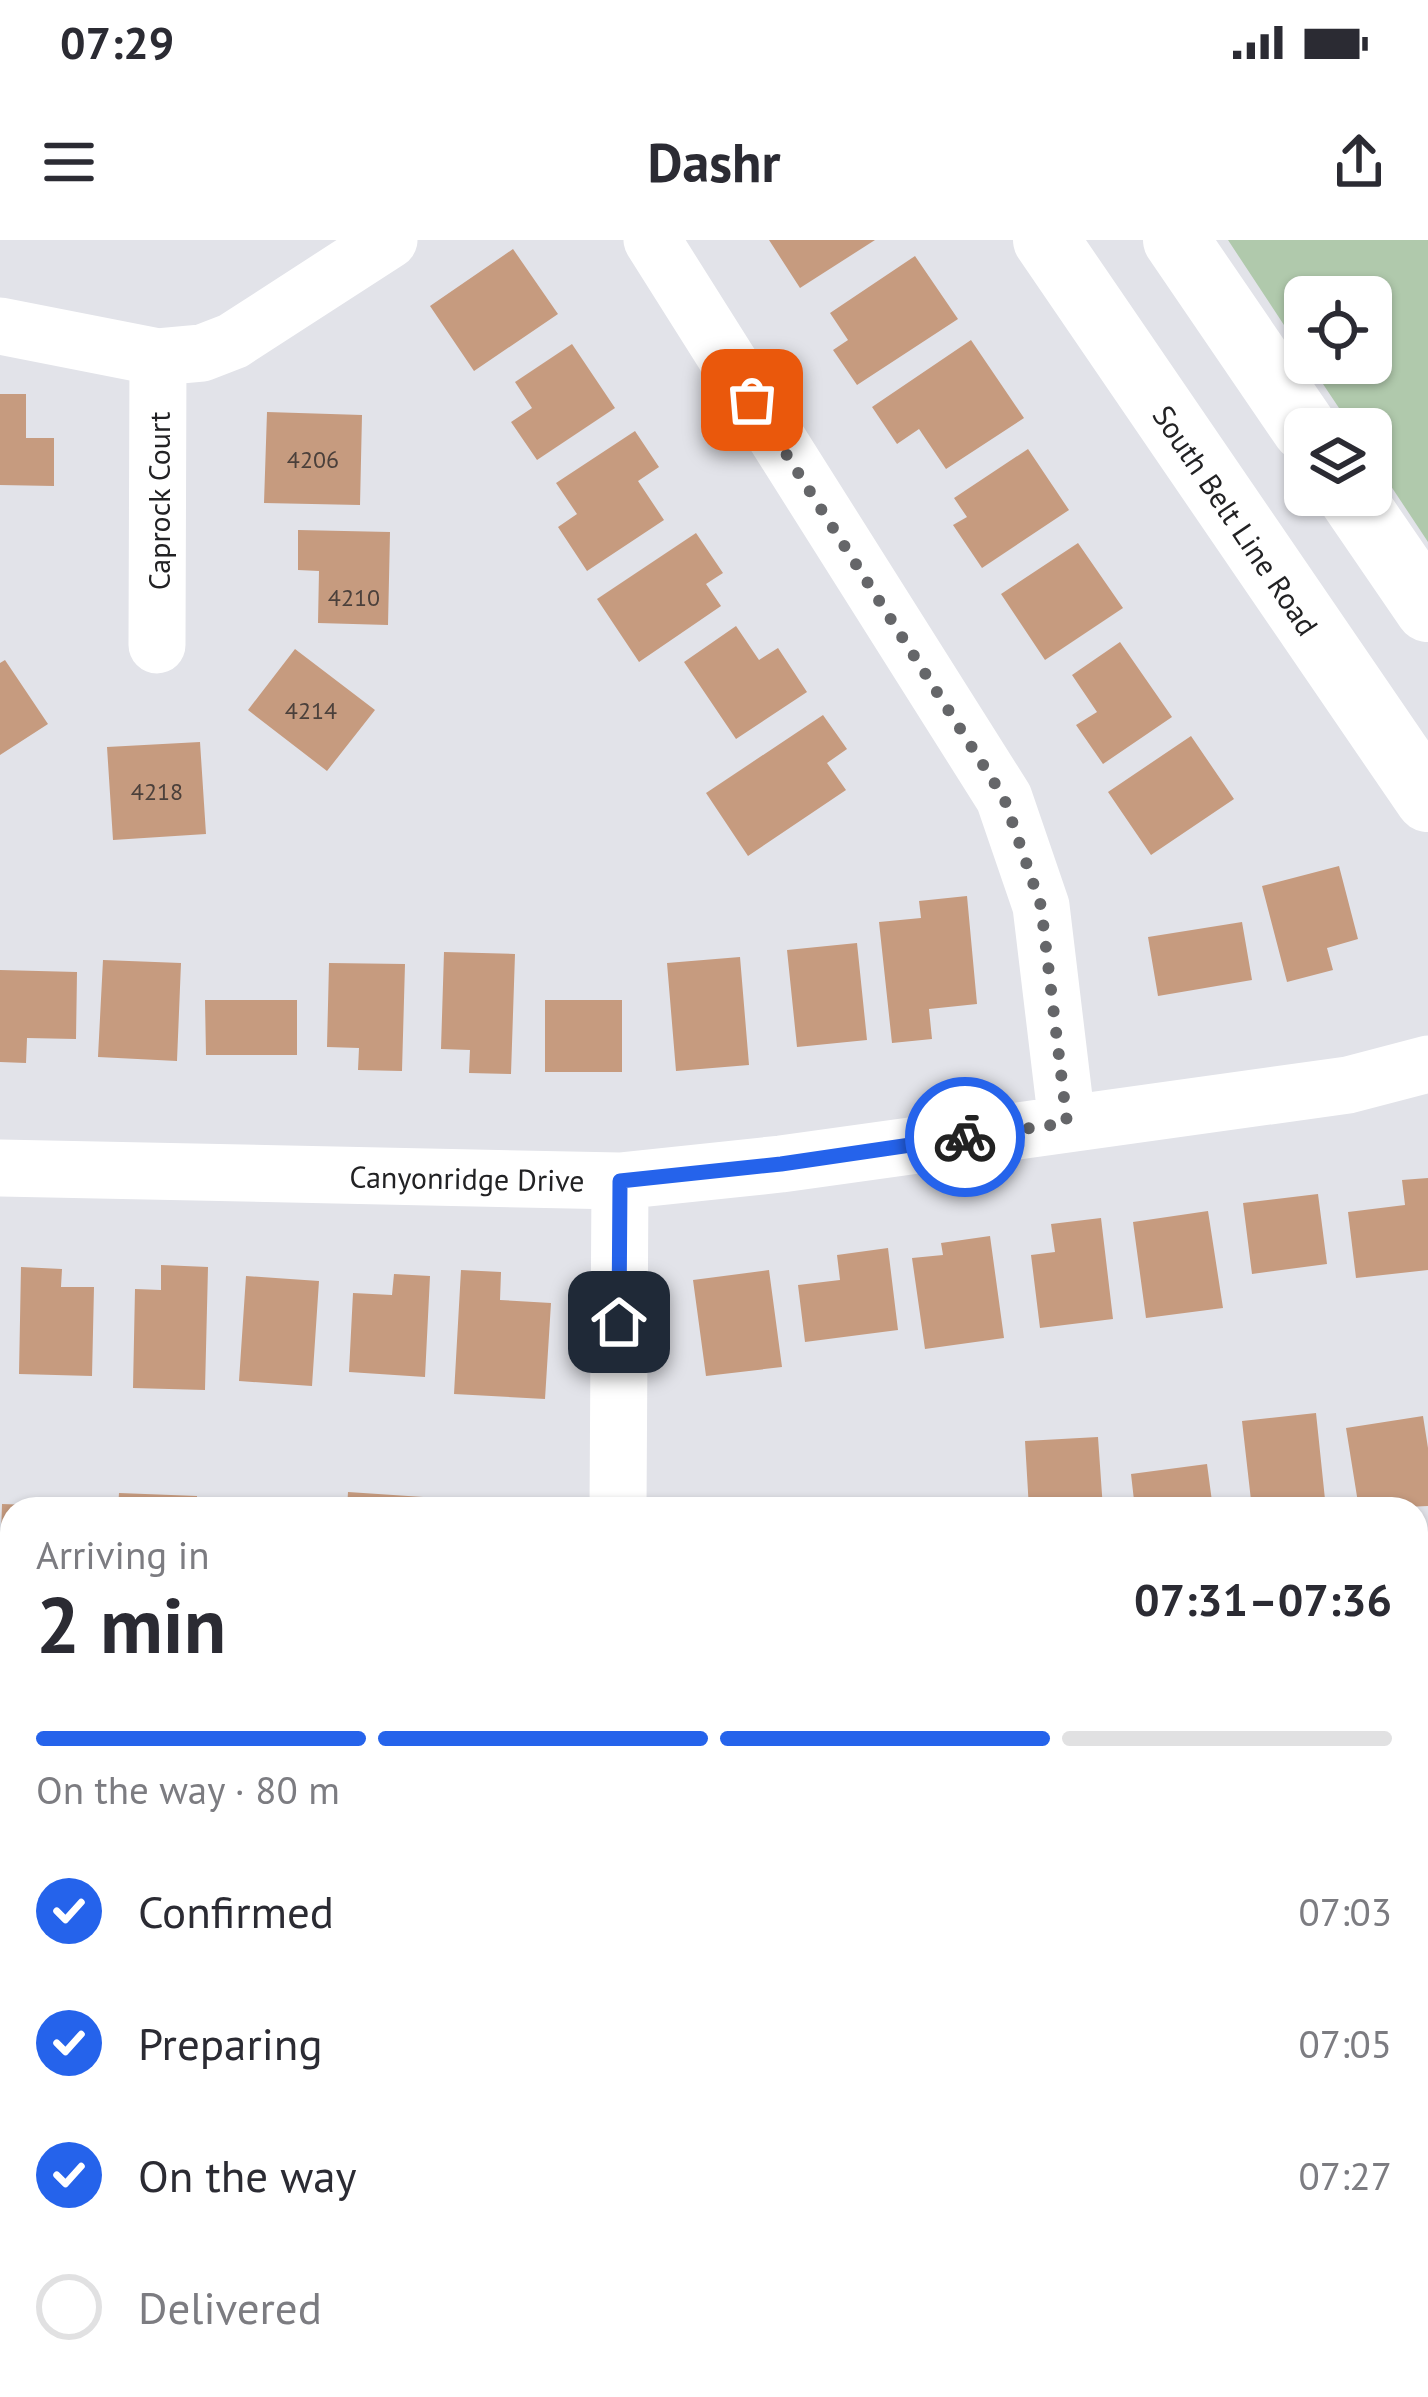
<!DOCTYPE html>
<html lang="en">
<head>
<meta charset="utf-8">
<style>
  body { margin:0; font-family:"PT Sans",sans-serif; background:#f2f2f3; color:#2b2b33; height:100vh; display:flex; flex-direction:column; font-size:45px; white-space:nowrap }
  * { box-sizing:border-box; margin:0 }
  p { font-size:39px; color:#7c7c81 }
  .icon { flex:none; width:66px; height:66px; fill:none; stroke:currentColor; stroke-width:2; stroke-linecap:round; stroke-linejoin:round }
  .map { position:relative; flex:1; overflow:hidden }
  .details { position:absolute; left:0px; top:1257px; width:1428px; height:900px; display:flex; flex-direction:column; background:#fff; border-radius:36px 36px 0 0; box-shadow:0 3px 9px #0004 }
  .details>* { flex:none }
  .fabs { position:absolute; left:1284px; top:36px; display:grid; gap:24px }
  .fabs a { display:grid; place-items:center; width:108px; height:108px; border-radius:18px; background:#fff; box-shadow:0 3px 9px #0004; font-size:60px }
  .pin { position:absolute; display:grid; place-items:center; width:102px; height:102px; color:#fff; margin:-51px; border-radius:24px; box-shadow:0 6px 18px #0006 }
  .courier { position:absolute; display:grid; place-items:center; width:120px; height:120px; margin:-60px; border:9px solid #2563eb; border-radius:50%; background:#fff; color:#222; box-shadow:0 3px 15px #0007 }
  .headline em { font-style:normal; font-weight:800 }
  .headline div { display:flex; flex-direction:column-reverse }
  .headline { display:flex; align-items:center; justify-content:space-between; height:204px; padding:0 36px }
  h1 { font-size:78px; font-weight:800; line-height:90px }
  .bar { display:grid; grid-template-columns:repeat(4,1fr); gap:18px 12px; align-content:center; height:144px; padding:0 36px }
  .bar i { height:15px; border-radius:9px; background:#e1e1e2 }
  .bar .active { background:#2563eb }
  .bar p { grid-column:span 4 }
  ol { padding:0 36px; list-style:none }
  li { display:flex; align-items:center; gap:36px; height:132px }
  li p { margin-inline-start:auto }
  li .icon { padding:12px; border-radius:50%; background:#2563eb; color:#fff; stroke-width:4 }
  li:last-child { color:#7c7c81 }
  li i { width:66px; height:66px; border:6px solid #e1e1e2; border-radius:50% }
  .status { display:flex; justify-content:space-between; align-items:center; height:84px; padding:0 60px; background:#fff; direction:ltr }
  .status svg { height:33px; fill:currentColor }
  header { display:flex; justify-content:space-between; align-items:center; height:156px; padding:0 36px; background:#fff; font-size:54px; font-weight:800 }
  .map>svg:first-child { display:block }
  .green { fill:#b0c9ac }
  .building { fill:#c69b7f }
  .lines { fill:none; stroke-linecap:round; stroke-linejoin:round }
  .minor { stroke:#fff; stroke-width:57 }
  .major { stroke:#fff; stroke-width:66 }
  .done { stroke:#656669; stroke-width:12; stroke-dasharray:0 21.6 }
  .route { stroke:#2563eb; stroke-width:15 }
  .labels { text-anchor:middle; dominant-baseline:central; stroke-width:9; stroke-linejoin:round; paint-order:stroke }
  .number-label { font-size:24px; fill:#4b403b }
  .street-label { font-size:30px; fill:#222224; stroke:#fff }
</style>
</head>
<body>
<div class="status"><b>07:29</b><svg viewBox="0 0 49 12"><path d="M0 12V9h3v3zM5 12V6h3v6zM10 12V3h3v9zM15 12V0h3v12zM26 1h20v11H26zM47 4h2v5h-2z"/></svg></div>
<header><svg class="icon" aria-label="menu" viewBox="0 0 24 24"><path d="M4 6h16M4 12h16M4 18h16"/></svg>Dashr<svg class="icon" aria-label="share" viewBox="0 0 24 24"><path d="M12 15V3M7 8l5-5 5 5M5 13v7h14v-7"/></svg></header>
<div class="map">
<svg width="1428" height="2157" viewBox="0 0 1428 2157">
  <rect width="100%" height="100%" fill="#e2e3e9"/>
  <path class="green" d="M1228 0H1428V302L1371 216V189H1353L1309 123H1371V57H1305V117Z"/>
  <path class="building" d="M769 0H875L800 48Z
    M513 9 558 74 474 131 430 66Z
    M915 16 958 79 857 145 833 110 848 100 830 73Z
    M971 100 1024 178 946 229 919 189 897 204 872 167Z
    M572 104 615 168 537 220 511 182 532 168 515 142Z
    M0 154H26V198H54V246L0 245Z
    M267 172 362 175 360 265 264 263Z
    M635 191 659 227 638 241 664 280 587 331 558 287 577 274 556 243Z
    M1028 209 1069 270 982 328 953 285 967 277 954 258Z
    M298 290 390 292 388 385 318 383 319 331 298 330Z
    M696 293 723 333 706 344 721 366 639 422 597 359Z
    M1078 303 1123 368 1045 420 1001 354Z
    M736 386 759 420 778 408 807 452 736 499 684 422Z
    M1120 402 1172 477 1103 524 1076 485 1097 472 1072 435Z
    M295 409 375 470 327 531 248 470Z
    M5 420 48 484 0 515V423Z
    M823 475 847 509 827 523 846 550 748 616 706 553Z
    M1191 496 1234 559 1151 615 1108 552Z
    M200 502 206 594 113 600 107 507Z
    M1339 626 1358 699 1327 708 1333 730 1287 742 1262 646Z
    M967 656 977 764 929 769 932 799 892 803 879 682 921 678 919 661Z
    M1242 682 1252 740 1158 756 1148 697Z
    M857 703 867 800 797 807 787 710Z
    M444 712 515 714 511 834 469 833 470 810 441 809Z
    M740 717 749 825 676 831 667 723Z
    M103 720 181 723 177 821 98 817Z
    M329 723 405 724 402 831 358 830 359 808 327 807Z
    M0 730 77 732 76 799 27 798 26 823 0 822Z
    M205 760H297V815H206Z
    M545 760H622V832H545Z
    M1428 938V1030L1356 1038 1348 972 1405 965 1402 940Z
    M1318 954 1327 1024 1252 1034 1243 963Z
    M1208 971 1223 1068 1146 1078 1133 982Z
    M1101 978 1113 1079 1040 1088 1031 1015 1055 1012 1051 984Z
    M990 996 1004 1098 925 1109 912 1018 943 1015 941 1003Z
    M888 1008 898 1090 805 1102 798 1045 840 1040 837 1015Z
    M161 1025 208 1027 205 1150 133 1148 135 1049 161 1050Z
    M21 1027 62 1029 61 1047H94L92 1136 19 1134Z
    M461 1030 501 1032 500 1060 551 1063 545 1159 454 1154Z
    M769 1030 782 1127 706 1136 693 1040Z
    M394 1034 430 1036 425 1137 349 1132 353 1053 392 1055Z
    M246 1036 319 1041 312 1146 239 1141Z
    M1316 1173 1326 1269H1252L1242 1181Z
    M1423 1176 1428 1208V1266L1359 1269 1346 1188Z
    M1098 1197 1103 1269H1029L1025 1201Z
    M1207 1224 1213 1269H1135L1131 1234Z
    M348 1252 423 1257 422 1269H347Z
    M119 1253 197 1256V1269H118Z
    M768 1258 770 1269H705V1266Z
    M2 1264 31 1265V1269H12V1331L0 1330Z
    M1428 1505V1602L1416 1603V1506Z
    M1416 1706H1419L1428 1784V1805L1416 1807Z
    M0 2072H9L5 2157H0Z
    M57 2145H135V2157H57Z
    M187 2145H265L266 2157H187Z
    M316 2145H394L393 2157H316Z
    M440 2145H520V2157H439Z
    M575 2145H653V2157H575Z
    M716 2145H797L799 2157H718Z
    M852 2145H908L909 2148 890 2152 854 2155Z"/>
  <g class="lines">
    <path class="minor" d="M652 0 1004 558 1041 666 1067 883
      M0 86 158 117 202 113 233 101 389 0
      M157 405 158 117
      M0 928 620 941 781 924 1348 845 1428 824
      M618 1269 620 941
      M1416 1370 1428 1368
      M0 1455H12
      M1416 1904 1428 1903
      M0 1987H12
      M1416 2085 1428 2117"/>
    <path class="major" d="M1046 0 1428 559
      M1176 0 1305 189
      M1350 255 1428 369"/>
  </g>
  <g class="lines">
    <path class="done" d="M752 160 1004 558 1041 666 1067 883 965 897"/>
    <path class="route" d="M619 1082 620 941 781 924 965 897"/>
  </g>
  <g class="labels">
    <g class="number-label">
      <text x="313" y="219">4206</text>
      <text x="354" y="357">4210</text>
      <text x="311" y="470">4214</text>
      <text x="157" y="551">4218</text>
    </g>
    <g class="street-label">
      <text transform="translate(158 261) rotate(-90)">Caprock Court</text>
      <text transform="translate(1236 280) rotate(56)">South Belt Line Road</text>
      <text transform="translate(467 938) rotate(1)">Canyonridge Drive</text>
    </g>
  </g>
</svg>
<div class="fabs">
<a><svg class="icon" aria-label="locate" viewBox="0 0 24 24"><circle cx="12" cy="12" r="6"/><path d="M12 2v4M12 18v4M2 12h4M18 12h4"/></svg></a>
<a><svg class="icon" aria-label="layers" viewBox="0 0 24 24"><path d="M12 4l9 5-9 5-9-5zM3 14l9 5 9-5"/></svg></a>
</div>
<div class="pin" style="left:752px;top:160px;background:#ea580c"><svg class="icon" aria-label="bag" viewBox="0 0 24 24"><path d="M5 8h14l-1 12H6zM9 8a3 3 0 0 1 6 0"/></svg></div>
<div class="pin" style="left:619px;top:1082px;background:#1f2937"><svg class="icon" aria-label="home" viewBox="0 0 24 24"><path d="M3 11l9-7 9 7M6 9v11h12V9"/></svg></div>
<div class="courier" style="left:965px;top:897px"><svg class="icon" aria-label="bike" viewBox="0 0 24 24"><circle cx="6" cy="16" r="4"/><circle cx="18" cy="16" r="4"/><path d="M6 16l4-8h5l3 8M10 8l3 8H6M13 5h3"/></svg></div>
<section class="details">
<div class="headline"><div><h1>2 min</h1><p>Arriving in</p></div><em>07:31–07:36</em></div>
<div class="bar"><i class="active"></i><i class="active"></i><i class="active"></i><i></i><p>On the way · 80 m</p></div>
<ol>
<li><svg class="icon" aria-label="check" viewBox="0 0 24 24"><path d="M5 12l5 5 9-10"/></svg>Confirmed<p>07:03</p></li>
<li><svg class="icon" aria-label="check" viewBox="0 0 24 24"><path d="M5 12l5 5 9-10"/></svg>Preparing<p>07:05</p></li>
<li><svg class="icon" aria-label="check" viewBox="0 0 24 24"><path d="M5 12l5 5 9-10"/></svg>On the way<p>07:27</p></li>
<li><i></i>Delivered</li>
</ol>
</section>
</div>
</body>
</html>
